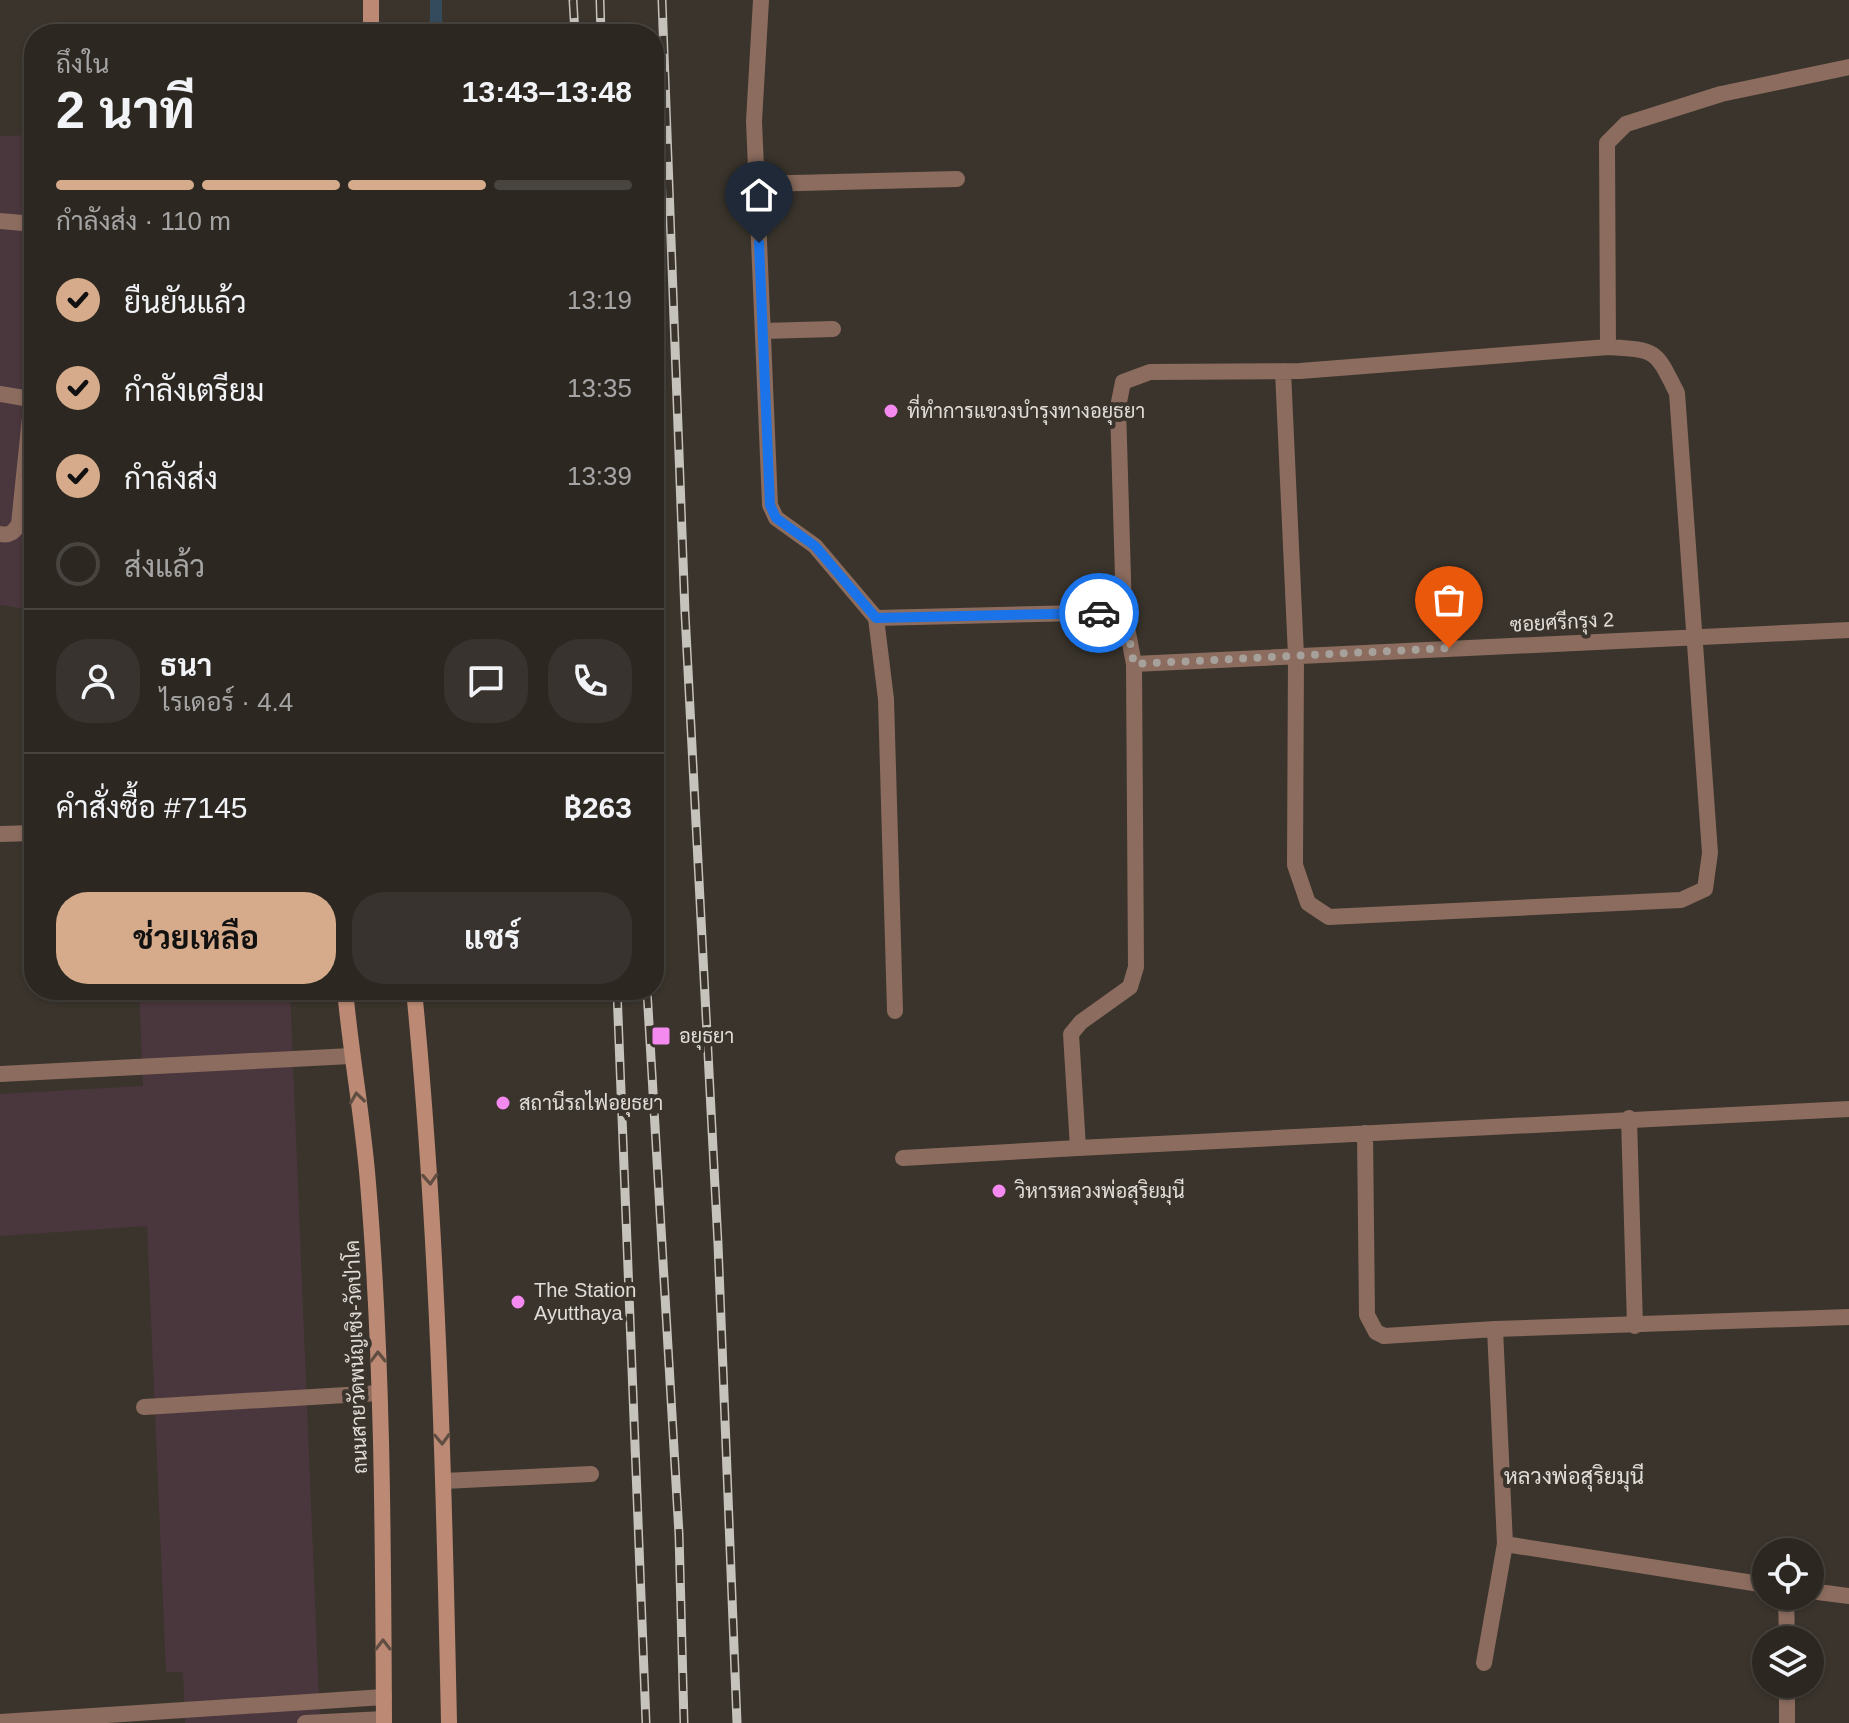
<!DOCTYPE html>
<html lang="th">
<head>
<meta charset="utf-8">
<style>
  body { margin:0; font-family:Arial,Sarabun,sans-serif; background:#38332e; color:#f1f3f6; height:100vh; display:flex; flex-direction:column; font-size:30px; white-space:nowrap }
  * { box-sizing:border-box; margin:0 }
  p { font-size:26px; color:#a6a5a5 }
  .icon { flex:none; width:44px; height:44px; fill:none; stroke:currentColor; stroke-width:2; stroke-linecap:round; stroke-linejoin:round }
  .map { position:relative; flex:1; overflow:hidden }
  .details { position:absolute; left:24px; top:24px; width:640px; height:976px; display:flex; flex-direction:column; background:#2c2721; border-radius:32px; box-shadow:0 2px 6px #0004,0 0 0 2px #48443f }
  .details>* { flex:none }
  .buttons { position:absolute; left:1752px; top:1538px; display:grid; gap:16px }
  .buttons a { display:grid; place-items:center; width:72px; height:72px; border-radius:50%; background:#2c2721; box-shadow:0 2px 6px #0004,0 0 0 2px #48443f; font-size:40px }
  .pin { position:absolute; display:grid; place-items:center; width:68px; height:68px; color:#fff; margin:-82px -34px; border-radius:50% 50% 50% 0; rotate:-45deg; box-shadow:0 0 8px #0007 }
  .pin .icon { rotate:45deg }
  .courier { position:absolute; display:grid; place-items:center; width:80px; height:80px; margin:-40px; border:6px solid #1a73e8; border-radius:50%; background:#fff; color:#222; box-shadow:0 2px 10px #0007 }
  .head em { font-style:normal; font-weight:700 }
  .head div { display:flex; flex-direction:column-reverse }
  .head { display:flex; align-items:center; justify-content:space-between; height:136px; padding:0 32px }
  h1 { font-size:52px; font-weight:700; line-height:60px }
  .bar { display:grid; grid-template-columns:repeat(4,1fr); gap:12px 8px; align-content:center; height:96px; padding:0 32px }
  .bar i { height:10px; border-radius:6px; background:#48443f }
  .bar .selected { background:#d6ab8b }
  .bar p { grid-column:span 4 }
  .line { display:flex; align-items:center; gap:20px; padding:0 32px; border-top:2px solid #48443f }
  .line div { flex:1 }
  .round { display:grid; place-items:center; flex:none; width:84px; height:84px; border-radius:32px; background:#38332e }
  ol { padding:0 32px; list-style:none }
  li { display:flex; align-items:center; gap:24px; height:88px }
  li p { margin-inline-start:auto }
  li .icon { padding:8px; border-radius:50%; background:#d6ab8b; color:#111; stroke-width:4 }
  li:last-child { color:#a6a5a5 }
  li i { width:44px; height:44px; border:4px solid #48443f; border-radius:50% }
  .button { display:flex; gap:16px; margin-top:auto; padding:16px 32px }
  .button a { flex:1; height:92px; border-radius:32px; background:#d6ab8b; color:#111; font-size:32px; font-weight:700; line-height:92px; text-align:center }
  .button a+a { background:#38332e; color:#f1f3f6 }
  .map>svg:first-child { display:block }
  .commercial { fill:#4a363d }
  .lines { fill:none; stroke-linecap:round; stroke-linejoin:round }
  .stream { stroke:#344a5d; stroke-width:12 }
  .lane { stroke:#8b6c5e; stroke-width:16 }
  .street { stroke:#8b6c5e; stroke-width:16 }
  .secondary { stroke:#bc8a74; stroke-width:16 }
  .rail-casing { stroke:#c6c2bc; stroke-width:9 }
  .rail { stroke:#3a342c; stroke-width:6; stroke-dasharray:18; stroke-linecap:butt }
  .oneway { stroke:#614e42 }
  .done { stroke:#a6a19b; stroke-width:8; stroke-dasharray:0 14.4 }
  .route { stroke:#1a73e8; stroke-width:10 }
  .poi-dot { fill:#f489ef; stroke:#3a342c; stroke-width:3 }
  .labels { text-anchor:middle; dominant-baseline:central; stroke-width:8; stroke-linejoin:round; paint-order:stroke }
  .poi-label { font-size:20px; fill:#e0dcd7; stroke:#3a342c; text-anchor:start }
  .street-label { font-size:20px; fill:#e0dcd7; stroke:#3a342c }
  .neighbourhood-label { font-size:22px; fill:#e0dcd7; stroke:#3a342c }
</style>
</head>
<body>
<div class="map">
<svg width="1849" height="1723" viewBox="0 0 1849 1723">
  <rect width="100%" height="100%" fill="#3a342c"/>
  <path class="commercial" d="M34 135V610L0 605V136Z
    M139 990H290L320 1723H185L183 1672H166L147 1226 0 1236V1094L143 1086Z"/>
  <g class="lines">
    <path class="stream" d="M436 0V34"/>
    <path class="lane" d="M757 184 957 179
      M0 221 34 224
      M763 331 833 329
      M0 394 30 399
      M0 534C10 536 14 532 19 524L34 379
      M876 618 886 699 895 1011
      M903 1158 1078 1148
      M144 1407 379 1393
      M444 1481 591 1474
      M1786 1596 1787 1640
      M1484 1663 1505 1544
      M1787 1684V1723"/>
    <path class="street" d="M761 0 754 121 770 505 776 518 815 546 876 618 1124 612
      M1608 347 1607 143 1626 124 1721 94 1849 67
      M1283 371 1296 656 1295 865 1308 903 1329 917 1681 900 1705 889 1710 853 1677 393C1655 349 1657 350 1608 347L1300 371 1150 372 1123 382 1118 407 1124 612 1134 664 1136 967 1130 987 1081 1022 1071 1034 1078 1148 1849 1109
      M1134 664 1849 630
      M0 834 34 833
      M0 1074 351 1056
      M1629 1118 1635 1326
      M1365 1133 1367 1315 1376 1332 1384 1336 1495 1329 1849 1317
      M1495 1329 1505 1544 1766 1585
      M1810 1591 1849 1596
      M0 1722 384 1697
      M305 1723 384 1719"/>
    <path class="secondary" d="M371 0V34
      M345 990C351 1055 363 1119 368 1183 383 1362 383 1543 384 1723
      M414 990C438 1234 444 1478 449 1723"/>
    <g class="rail-casing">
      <path id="rail" d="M573 0 575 34
        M600 0 601 34
        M662 0 685 613 718 1244 737 1723
        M617 990 646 1723
        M647 990 679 1534 684 1723"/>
    </g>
    <use href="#rail" class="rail"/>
  </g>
  <defs><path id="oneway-chevron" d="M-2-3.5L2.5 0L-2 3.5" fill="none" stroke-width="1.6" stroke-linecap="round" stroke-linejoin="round" transform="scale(2)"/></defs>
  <g class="oneway">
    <use href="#oneway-chevron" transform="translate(357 1098) rotate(-98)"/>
    <use href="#oneway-chevron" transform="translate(430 1179) rotate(87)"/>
    <use href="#oneway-chevron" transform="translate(378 1357) rotate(-91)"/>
    <use href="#oneway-chevron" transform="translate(442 1439) rotate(88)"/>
    <use href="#oneway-chevron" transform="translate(383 1645) rotate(-90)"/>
  </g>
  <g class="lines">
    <path class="done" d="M1099 613 1124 612 1134 664 1449 648"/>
    <path class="route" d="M759 243 770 505 776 518 815 546 876 618 1099 613"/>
  </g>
  <g class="poi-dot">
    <circle cx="891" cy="411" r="8"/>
    <rect x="651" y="1026" width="20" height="20" rx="4"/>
    <circle cx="503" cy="1103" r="8"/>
    <circle cx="999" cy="1191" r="8"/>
    <circle cx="518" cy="1302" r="8"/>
  </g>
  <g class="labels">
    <g class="poi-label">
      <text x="907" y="411">ที่ทำการแขวงบำรุงทางอยุธยา</text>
      <text x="679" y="1036">อยุธยา</text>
      <text x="519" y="1103">สถานีรถไฟอยุธยา</text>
      <text x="1015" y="1191">วิหารหลวงพ่อสุริยมุนี</text>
      <text x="534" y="1290">The Station<tspan x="534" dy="23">Ayutthaya</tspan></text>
    </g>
    <g class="street-label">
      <text transform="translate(1562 622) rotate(-3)">ซอยศรีกรุง 2</text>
      <text transform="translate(356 1357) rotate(-92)">ถนนสายวัดพนัญเชิง-วัดป่าโค</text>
    </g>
    <g class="neighbourhood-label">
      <text x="1574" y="1476">หลวงพ่อสุริยมุนี</text>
    </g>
  </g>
</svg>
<div class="buttons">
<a><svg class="icon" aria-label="locate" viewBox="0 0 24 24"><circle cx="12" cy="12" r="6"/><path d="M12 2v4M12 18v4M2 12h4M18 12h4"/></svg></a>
<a><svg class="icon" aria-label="layers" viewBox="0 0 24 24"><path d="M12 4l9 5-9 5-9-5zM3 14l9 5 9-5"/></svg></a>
</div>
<div class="pin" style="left:1449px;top:648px;background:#ea580c"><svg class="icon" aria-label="bag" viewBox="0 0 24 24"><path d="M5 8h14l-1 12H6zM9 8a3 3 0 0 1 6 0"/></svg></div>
<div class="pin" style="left:759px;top:243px;background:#1f2937"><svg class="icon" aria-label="home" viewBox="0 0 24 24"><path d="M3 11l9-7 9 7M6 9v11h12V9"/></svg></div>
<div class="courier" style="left:1099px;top:613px"><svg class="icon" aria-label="car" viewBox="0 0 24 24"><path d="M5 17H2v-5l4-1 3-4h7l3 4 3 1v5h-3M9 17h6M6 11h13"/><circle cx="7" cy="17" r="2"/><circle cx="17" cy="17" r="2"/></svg></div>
<section class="details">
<div class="head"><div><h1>2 นาที</h1><p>ถึงใน</p></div><em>13:43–13:48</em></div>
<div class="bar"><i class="selected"></i><i class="selected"></i><i class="selected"></i><i></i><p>กำลังส่ง · 110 m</p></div>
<ol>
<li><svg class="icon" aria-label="check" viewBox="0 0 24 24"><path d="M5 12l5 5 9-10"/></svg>ยืนยันแล้ว<p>13:19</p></li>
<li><svg class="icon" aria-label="check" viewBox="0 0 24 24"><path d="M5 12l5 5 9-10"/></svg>กำลังเตรียม<p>13:35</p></li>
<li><svg class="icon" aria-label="check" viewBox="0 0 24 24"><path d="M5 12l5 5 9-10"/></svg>กำลังส่ง<p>13:39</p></li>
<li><i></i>ส่งแล้ว</li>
</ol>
<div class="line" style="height:144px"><a class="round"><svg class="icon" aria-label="person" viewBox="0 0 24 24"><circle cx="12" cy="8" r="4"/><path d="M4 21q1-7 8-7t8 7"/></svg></a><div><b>ธนา</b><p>ไรเดอร์ · 4.4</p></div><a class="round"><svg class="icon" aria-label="chat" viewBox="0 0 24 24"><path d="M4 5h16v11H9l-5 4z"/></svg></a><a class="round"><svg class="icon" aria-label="phone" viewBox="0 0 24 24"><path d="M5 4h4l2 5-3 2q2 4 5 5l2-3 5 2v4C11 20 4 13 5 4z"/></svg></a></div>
<div class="line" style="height:104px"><div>คำสั่งซื้อ #7145</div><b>฿263</b></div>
<div class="button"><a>ช่วยเหลือ</a><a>แชร์</a></div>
</section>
</div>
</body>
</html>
